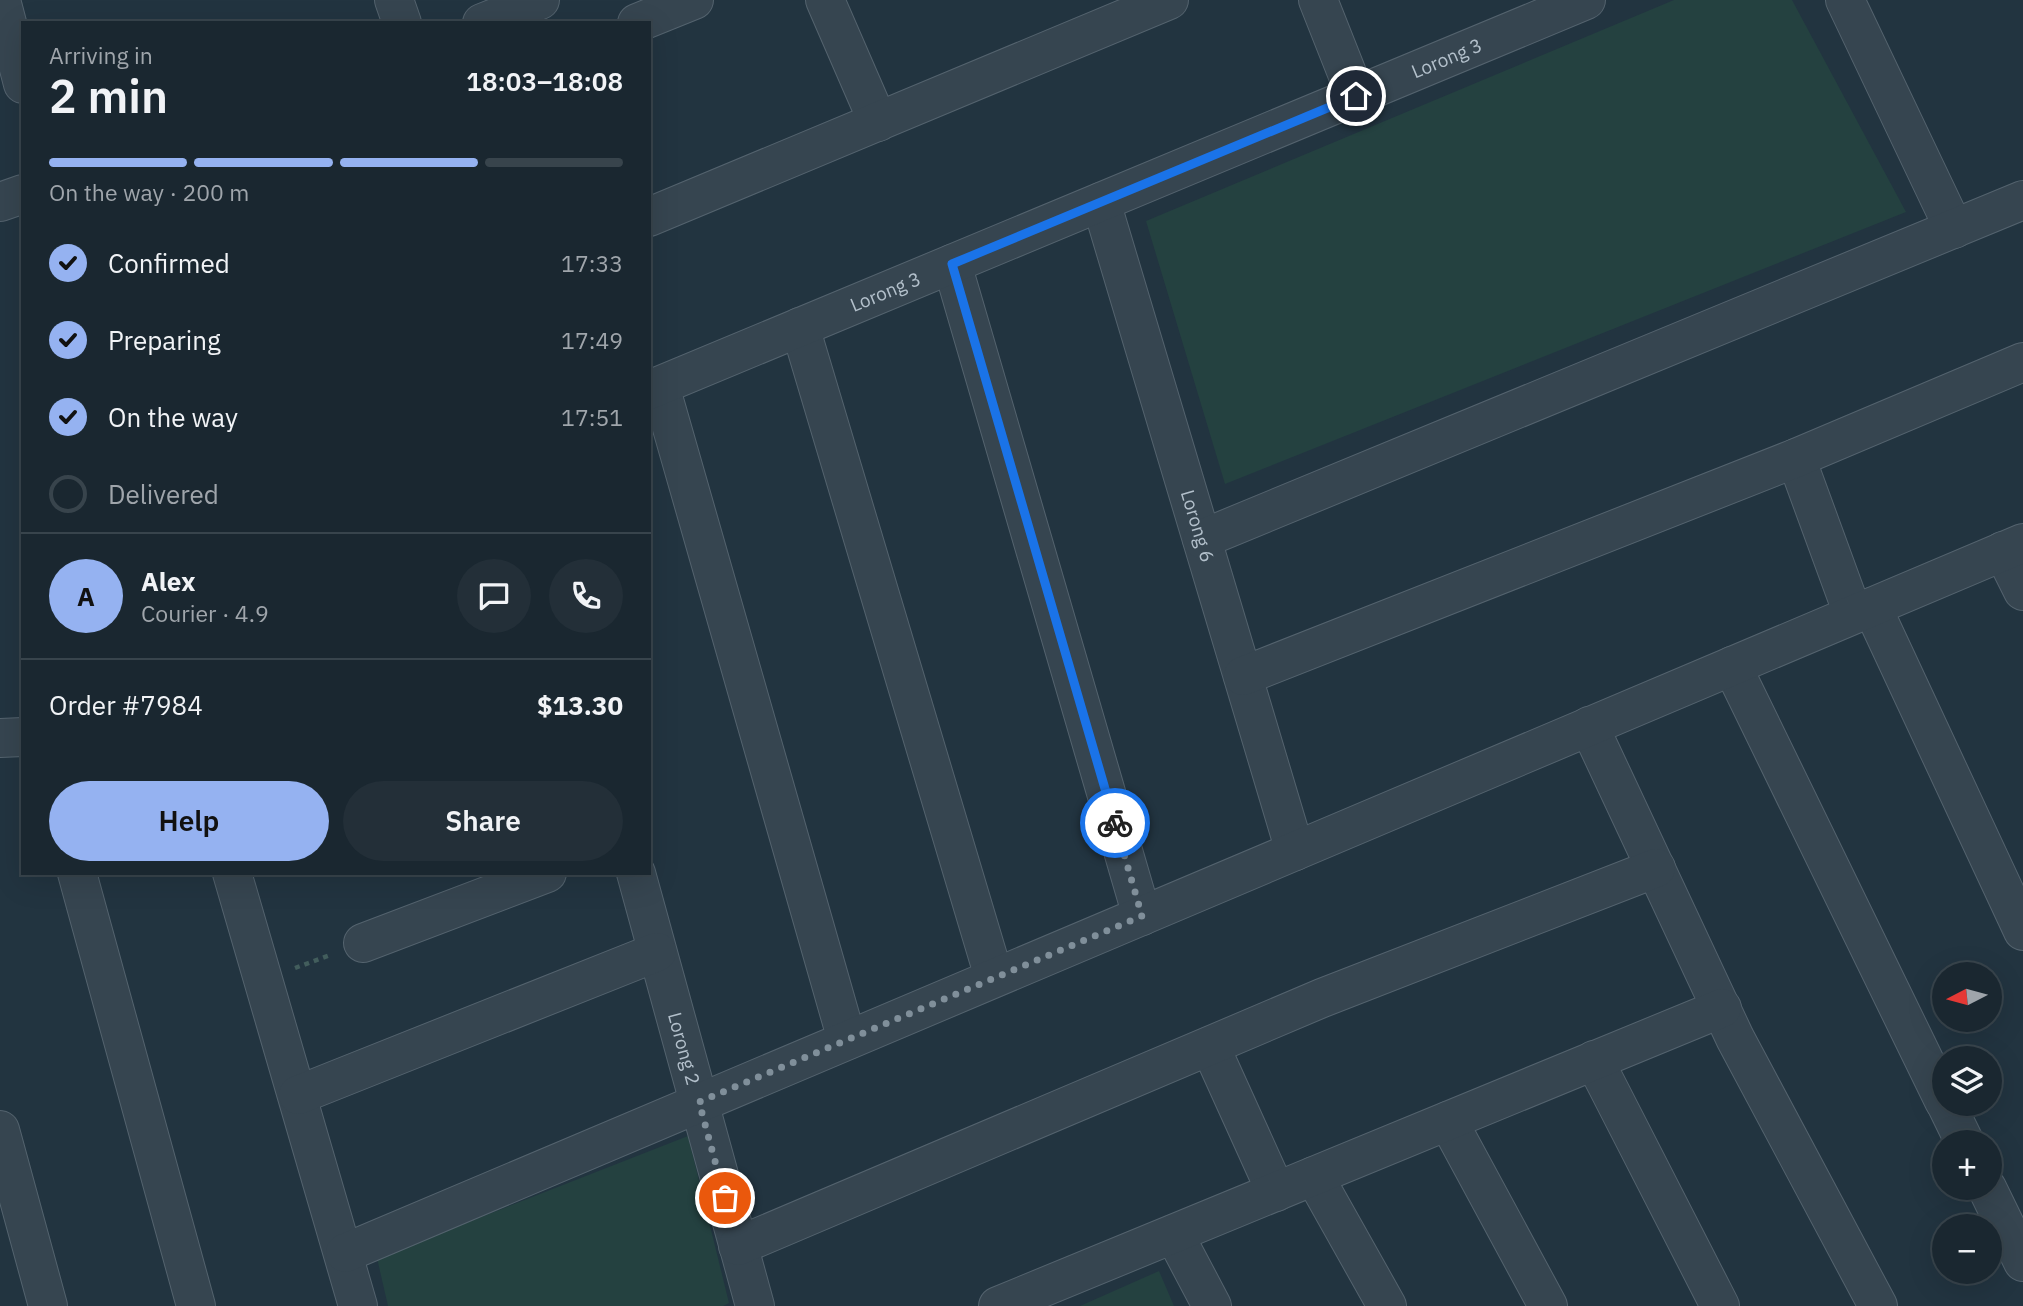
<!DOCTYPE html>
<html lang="en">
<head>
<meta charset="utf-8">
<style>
  body { margin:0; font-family:"IBM Plex Sans",sans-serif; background:#232f38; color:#f1f3f6; height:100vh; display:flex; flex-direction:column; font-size:26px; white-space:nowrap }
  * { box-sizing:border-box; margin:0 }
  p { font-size:23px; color:#9fa5ab }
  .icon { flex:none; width:38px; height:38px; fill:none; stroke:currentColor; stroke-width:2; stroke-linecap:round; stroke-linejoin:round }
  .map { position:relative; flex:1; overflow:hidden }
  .sheet { position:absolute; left:21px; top:21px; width:630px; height:854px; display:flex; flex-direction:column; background:#1a2730; border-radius:0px; box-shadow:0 7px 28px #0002,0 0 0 2px #38444c }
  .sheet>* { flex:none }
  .needle { width:46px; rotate:264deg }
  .tools { position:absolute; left:1932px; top:962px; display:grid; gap:14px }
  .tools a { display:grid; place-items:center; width:70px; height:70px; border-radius:50%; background:#1a2730; box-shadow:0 7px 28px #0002,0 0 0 2px #38444c; font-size:35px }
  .pin { position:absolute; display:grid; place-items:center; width:60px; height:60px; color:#fff; margin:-30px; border:4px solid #fff; border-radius:50%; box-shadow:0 2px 7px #0007 }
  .courier { position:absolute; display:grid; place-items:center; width:70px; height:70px; margin:-35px; border:5px solid #1a73e8; border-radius:50%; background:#fff; color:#222; box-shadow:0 2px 9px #0007 }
  .head em { font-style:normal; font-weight:600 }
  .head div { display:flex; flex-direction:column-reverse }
  .head { display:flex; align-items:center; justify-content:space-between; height:119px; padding:0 28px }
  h1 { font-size:46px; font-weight:600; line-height:52px }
  .bar { display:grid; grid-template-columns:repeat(4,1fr); gap:10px 7px; align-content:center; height:84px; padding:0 28px }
  .bar i { height:9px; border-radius:5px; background:#38444c }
  .bar .on { background:#95b2f1 }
  .bar p { grid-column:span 4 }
  .line { display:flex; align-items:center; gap:18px; padding:0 28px; border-top:2px solid #38444c }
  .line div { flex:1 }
  .round { display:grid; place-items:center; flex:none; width:74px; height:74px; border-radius:37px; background:#232f38 }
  ol { padding:0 28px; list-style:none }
  li { display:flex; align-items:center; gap:21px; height:77px }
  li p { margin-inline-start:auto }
  li .icon { padding:7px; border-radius:50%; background:#95b2f1; color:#111; stroke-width:4 }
  li:last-child { color:#9fa5ab }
  li i { width:38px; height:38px; border:4px solid #38444c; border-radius:50% }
  .cta { display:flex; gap:14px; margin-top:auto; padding:14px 28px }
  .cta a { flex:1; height:80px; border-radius:42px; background:#95b2f1; color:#111; font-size:28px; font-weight:600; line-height:80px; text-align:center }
  .cta a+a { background:#232f38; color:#f1f3f6 }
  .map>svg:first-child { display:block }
  .green { fill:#244140 }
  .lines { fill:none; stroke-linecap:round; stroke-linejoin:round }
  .minor-casing { stroke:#54636e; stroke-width:40 }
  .path { stroke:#425d5c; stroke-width:4.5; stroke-dasharray:5 5; stroke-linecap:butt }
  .minor { stroke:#364550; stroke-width:38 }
  .done { stroke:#808f9a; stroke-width:7; stroke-dasharray:0 12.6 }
  .route { stroke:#1a73e8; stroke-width:9 }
  .labels { text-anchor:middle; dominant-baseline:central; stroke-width:5; stroke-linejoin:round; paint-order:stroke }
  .street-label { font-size:19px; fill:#b3c0cb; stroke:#1b2a35 }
</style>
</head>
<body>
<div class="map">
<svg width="2023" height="1306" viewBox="0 0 2023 1306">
  <rect width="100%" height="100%" fill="#223440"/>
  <path class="green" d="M1674 0H1792L1906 212 1225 484 1146 221Z
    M688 1136 729 1303 723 1306H388L377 1258Z
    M1159 1271 1174 1306H1080Z"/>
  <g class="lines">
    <g class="minor-casing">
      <g id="minor">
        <path d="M1 0 23 84"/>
        <path d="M394 0 402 23"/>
        <path d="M825 0 878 122"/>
        <path d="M1318 0 1356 96"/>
        <path d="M1845 0 1954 229"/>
        <path d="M482 23 540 0"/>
        <path d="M637 23 694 0"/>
        <path d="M0 202 23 194"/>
        <path id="s1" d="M1101 202 1295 851"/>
        <path d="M649 217 1169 0"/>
        <path d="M952 264 1142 916"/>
        <path d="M800 327 994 977"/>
        <path d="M660 386 847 1040"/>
        <path id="s2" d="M649 390 1586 0"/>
        <path d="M1796 458 1853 614"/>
        <path d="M1202 539 2023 200"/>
        <path d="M2003 551 2023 591"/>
        <path d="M1872 607 2023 931"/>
        <path d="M1732 666 1944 1101"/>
        <path d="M1243 676 1796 458 2023 362"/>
        <path d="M1589 726 1735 1038 1878 1306"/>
        <path d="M0 738 23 737"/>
        <path d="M77 873 196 1306"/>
        <path d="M232 873 358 1306"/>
        <path id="s3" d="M636 873 755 1306"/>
        <path d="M363 943 547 873"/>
        <path d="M1210 1046 1276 1192"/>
        <path d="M1594 1060 1720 1306"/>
        <path d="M298 1095 657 952"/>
        <path d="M1946 1104 1965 1143"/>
        <path d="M1448 1121 1548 1306"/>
        <path d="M0 1130 48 1306"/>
        <path d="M1314 1176 1387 1306"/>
        <path d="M1987 1188 2023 1262"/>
        <path d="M1174 1234 1212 1306"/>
        <path d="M738 1246 1322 998 1656 868"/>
        <path d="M345 1253 2023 543"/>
        <path d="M998 1306 1722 1008"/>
      </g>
    </g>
    <path class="path" d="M295 968 330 955"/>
    <use href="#minor" class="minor"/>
  </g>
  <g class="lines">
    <path class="done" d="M725 1198 699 1102 1142 916 1115 823"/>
    <path class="route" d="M1115 823 952 264 1356 96"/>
  </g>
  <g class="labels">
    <g class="street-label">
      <text stroke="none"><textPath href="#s2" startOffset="864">Lorong 3</textPath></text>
      <text stroke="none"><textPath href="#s2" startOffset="256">Lorong 3</textPath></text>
      <text stroke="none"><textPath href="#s1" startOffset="338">Lorong 6</textPath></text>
      <text stroke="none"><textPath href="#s3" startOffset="182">Lorong 2</textPath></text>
    </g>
  </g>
</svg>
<div class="tools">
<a><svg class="needle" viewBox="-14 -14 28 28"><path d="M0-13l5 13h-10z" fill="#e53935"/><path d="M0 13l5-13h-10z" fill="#9fa5ab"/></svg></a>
<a><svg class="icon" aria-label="layers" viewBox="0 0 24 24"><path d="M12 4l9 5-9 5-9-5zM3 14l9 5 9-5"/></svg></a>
<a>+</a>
<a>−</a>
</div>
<div class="pin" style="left:725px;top:1198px;background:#ea580c"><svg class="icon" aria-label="bag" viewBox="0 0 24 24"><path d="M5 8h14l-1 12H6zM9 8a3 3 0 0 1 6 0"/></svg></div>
<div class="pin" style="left:1356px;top:96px;background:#1f2937"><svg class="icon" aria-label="home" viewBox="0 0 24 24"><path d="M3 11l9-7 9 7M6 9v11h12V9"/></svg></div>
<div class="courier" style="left:1115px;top:823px"><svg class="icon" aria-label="bike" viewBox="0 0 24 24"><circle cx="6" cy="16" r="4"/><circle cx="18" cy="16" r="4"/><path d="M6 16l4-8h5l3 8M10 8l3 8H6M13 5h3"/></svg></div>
<section class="sheet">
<div class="head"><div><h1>2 min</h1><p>Arriving in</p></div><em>18:03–18:08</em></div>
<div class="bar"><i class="on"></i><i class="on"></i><i class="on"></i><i></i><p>On the way · 200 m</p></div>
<ol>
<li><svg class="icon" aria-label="check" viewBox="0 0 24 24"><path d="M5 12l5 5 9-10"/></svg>Confirmed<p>17:33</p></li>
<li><svg class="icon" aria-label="check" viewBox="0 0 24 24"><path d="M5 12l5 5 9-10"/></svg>Preparing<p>17:49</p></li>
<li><svg class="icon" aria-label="check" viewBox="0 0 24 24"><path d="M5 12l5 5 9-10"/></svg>On the way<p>17:51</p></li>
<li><i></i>Delivered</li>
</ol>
<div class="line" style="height:126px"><b class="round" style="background:#95b2f1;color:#111">A</b><div><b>Alex</b><p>Courier · 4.9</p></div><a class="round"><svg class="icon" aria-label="chat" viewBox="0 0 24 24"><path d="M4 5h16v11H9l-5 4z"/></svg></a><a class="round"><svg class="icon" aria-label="phone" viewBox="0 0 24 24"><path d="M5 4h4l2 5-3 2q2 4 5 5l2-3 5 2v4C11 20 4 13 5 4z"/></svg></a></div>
<div class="line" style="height:91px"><div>Order #7984</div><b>$13.30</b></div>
<div class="cta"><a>Help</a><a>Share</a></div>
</section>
</div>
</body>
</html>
